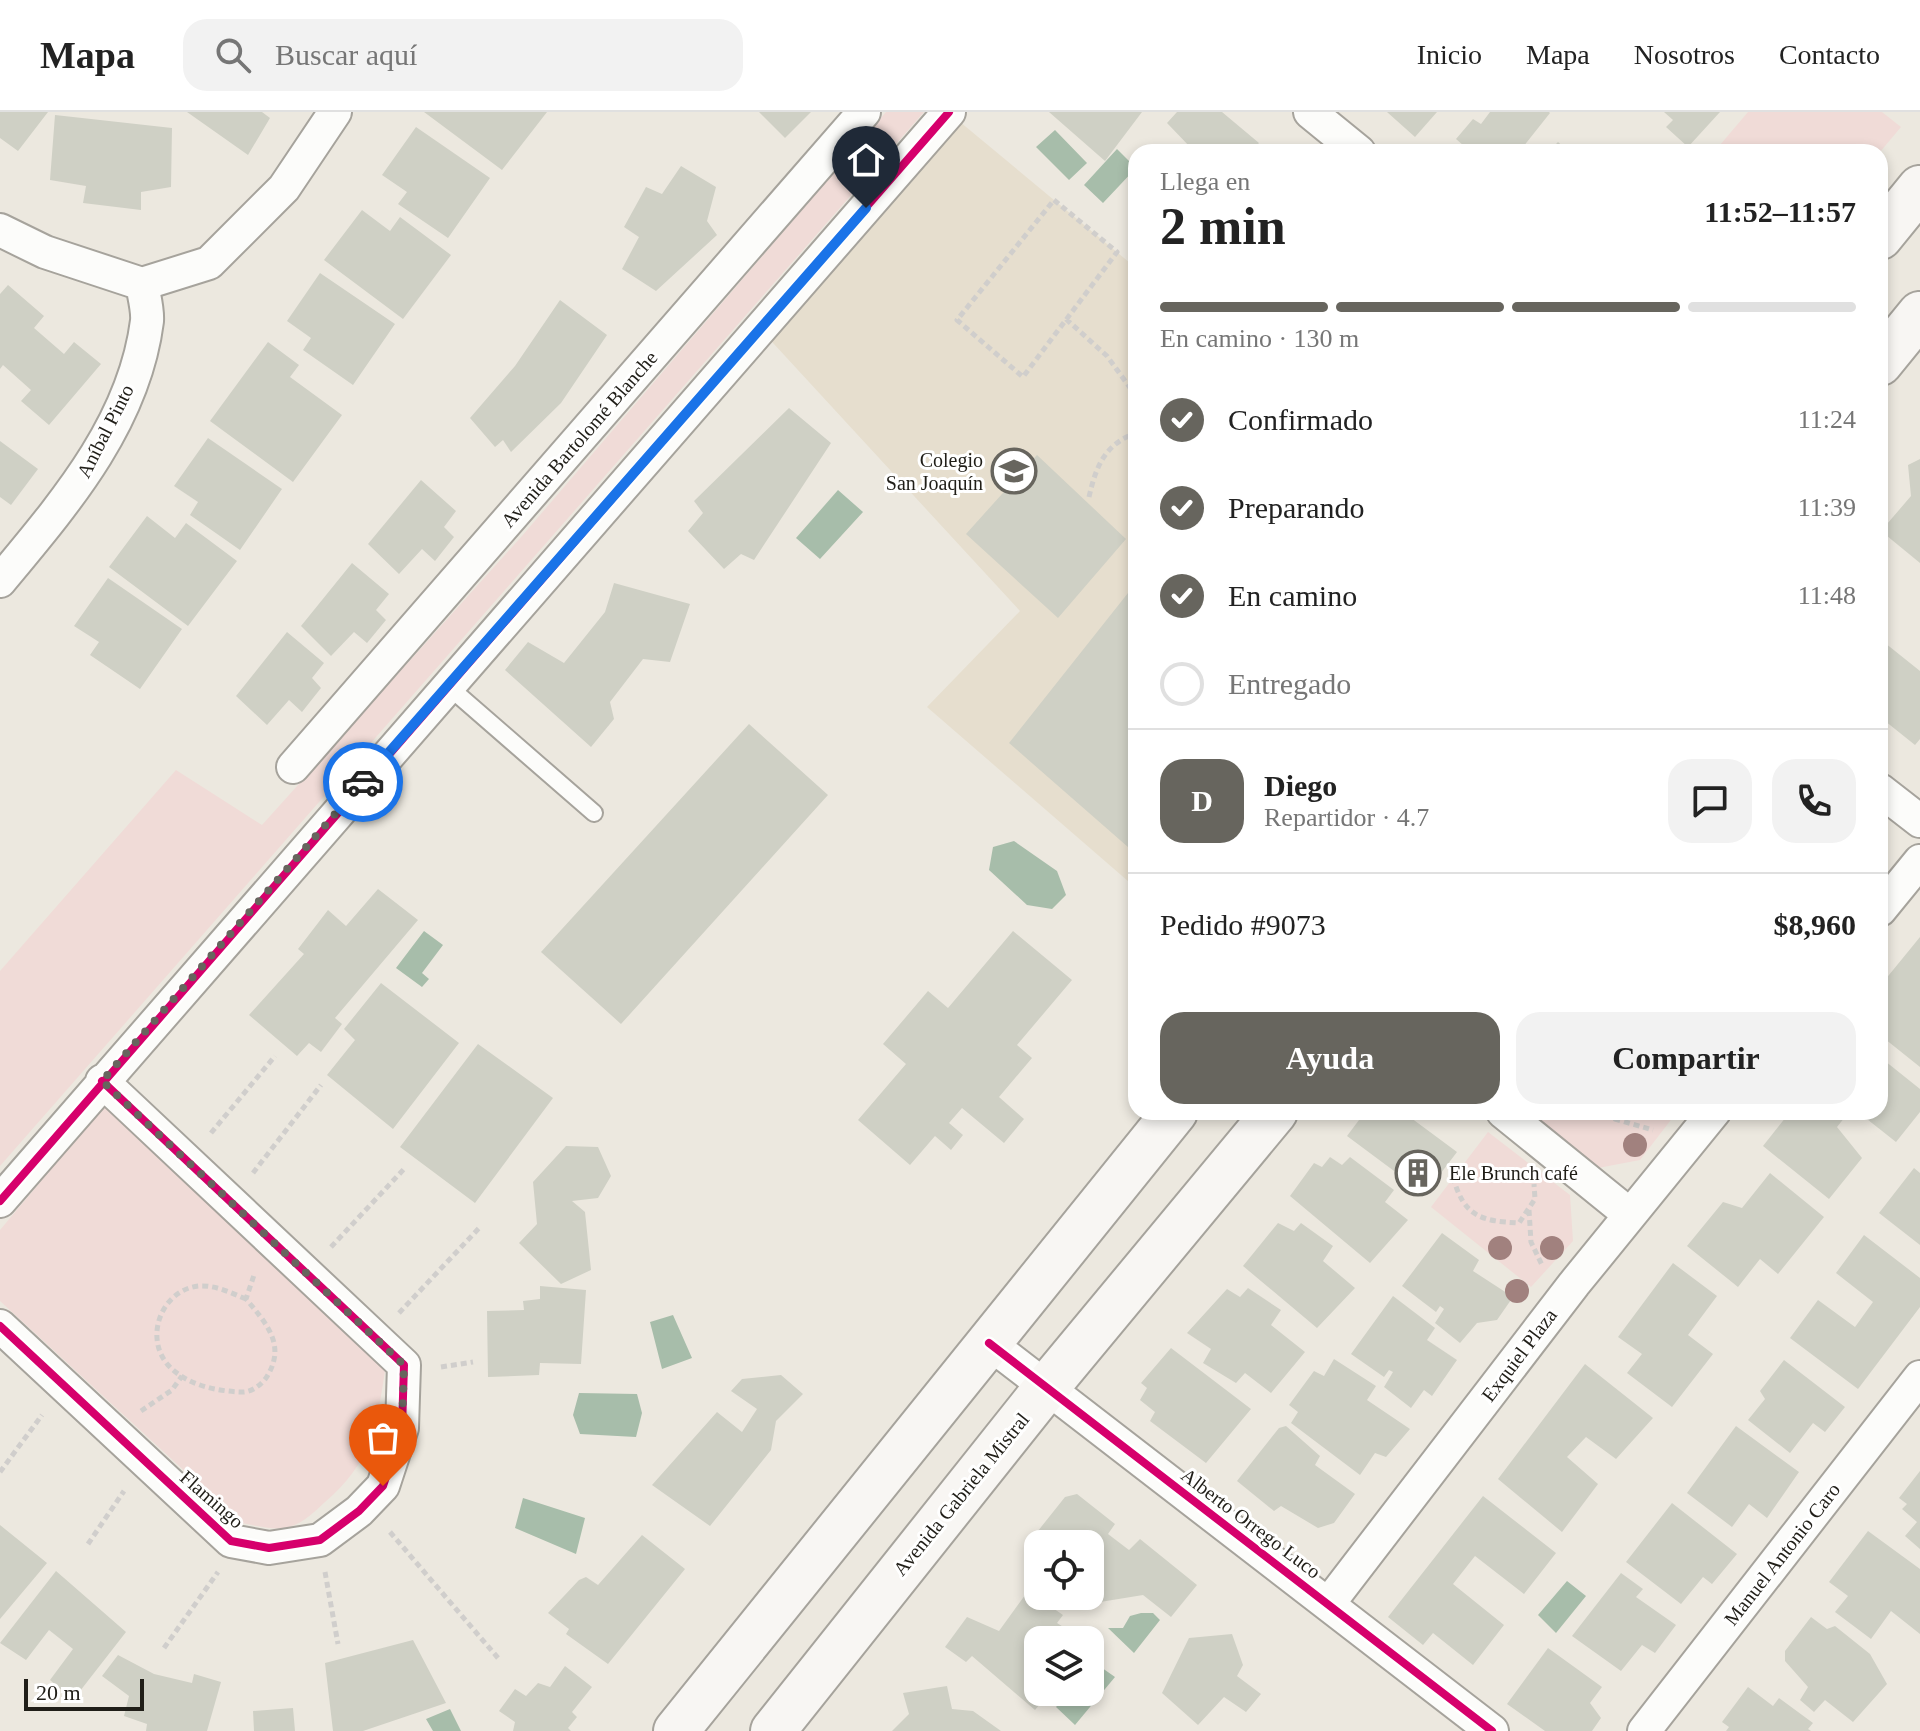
<!DOCTYPE html>
<html lang="es">
<head>
<meta charset="utf-8">
<style>
  body { margin:0; font-family:"Times New Roman",serif; background:#f2f2f2; color:#222; height:100vh; display:flex; flex-direction:column; font-size:30px; white-space:nowrap }
  * { box-sizing:border-box; margin:0 }
  p { font-size:26px; color:#767676 }
  .icon { flex:none; width:44px; height:44px; fill:none; stroke:currentColor; stroke-width:2; stroke-linecap:round; stroke-linejoin:round }
  .map { position:relative; flex:1; overflow:hidden }
  .sheet { position:absolute; left:1128px; top:32px; width:760px; height:976px; display:flex; flex-direction:column; background:#fff; border-radius:24px; box-shadow:0 4px 12px #0003 }
  .sheet>* { flex:none }
  .controls { position:absolute; left:1024px; top:1418px; display:grid; gap:16px }
  .controls a { display:grid; place-items:center; width:80px; height:80px; border-radius:16px; background:#fff; box-shadow:0 4px 12px #0003; font-size:40px }
  .scale { position:absolute; left:24px; bottom:20px; width:120px; box-sizing:border-box; padding-left:8px; border:4px solid #201e18; border-top:0; font-size:22px; line-height:28px; white-space:nowrap; color:#201e18; -webkit-text-stroke:6px #fff; paint-order:stroke }
  .pin { position:absolute; display:grid; place-items:center; width:68px; height:68px; color:#fff; margin:-82px -34px; border-radius:50% 50% 50% 0; rotate:-45deg; box-shadow:0 0 8px #0007 }
  .pin .icon { rotate:45deg }
  .courier { position:absolute; display:grid; place-items:center; width:80px; height:80px; margin:-40px; border:6px solid #1a73e8; border-radius:50%; background:#fff; color:#222; box-shadow:0 2px 10px #0007 }
  .summary em { font-style:normal; font-weight:600 }
  .summary div { display:flex; flex-direction:column-reverse }
  .summary { display:flex; align-items:center; justify-content:space-between; height:136px; padding:0 32px }
  h1 { font-size:52px; font-weight:600; line-height:60px }
  .bar { display:grid; grid-template-columns:repeat(4,1fr); gap:12px 8px; align-content:center; height:96px; padding:0 32px }
  .bar i { height:10px; border-radius:6px; background:#e0e0e0 }
  .bar .active { background:#67655e }
  .bar p { grid-column:span 4 }
  .line { display:flex; align-items:center; gap:20px; padding:0 32px; border-top:2px solid #e0e0e0 }
  .line div { flex:1 }
  .round { display:grid; place-items:center; flex:none; width:84px; height:84px; border-radius:24px; background:#f2f2f2 }
  ol { padding:0 32px; list-style:none }
  li { display:flex; align-items:center; gap:24px; height:88px }
  li p { margin-inline-start:auto }
  li .icon { padding:8px; border-radius:50%; background:#67655e; color:#fff; stroke-width:4 }
  li:last-child { color:#767676 }
  li i { width:44px; height:44px; border:4px solid #e0e0e0; border-radius:50% }
  .button { display:flex; gap:16px; margin-top:auto; padding:16px 32px }
  .button a { flex:1; height:92px; border-radius:24px; background:#67655e; color:#fff; font-size:32px; font-weight:600; line-height:92px; text-align:center }
  .button a+a { background:#f2f2f2; color:#222 }
  header { display:flex; align-items:center; gap:48px; box-sizing:border-box; height:112px; padding:0 40px; background:#fff; border-bottom:2px solid #e0e0e0 }
  header strong { font-size:38px }
  nav { display:flex; gap:44px; margin-inline-start:auto; font-size:28px }
  .search { width:560px; height:72px; background:#f2f2f2; display:flex; align-items:center; gap:20px; box-sizing:border-box; padding:0 28px; border-radius:24px; color:#767676; font-size:30px }
  .map>svg:first-child { display:block }
  .built { fill:#e6dece }
  .green { fill:#f0dbd7 }
  .water { fill:#a7bdaa }
  .building { fill:#cfd0c5 }
  .lines { fill:none; stroke-linecap:round; stroke-linejoin:round }
  .service-casing { stroke:#a6a39c; stroke-width:20 }
  .minor-casing { stroke:#a6a39c; stroke-width:36 }
  .secondary-casing { stroke:#a6a39c; stroke-width:48 }
  .path { stroke:#d0cecc; stroke-width:5; stroke-dasharray:6 4; stroke-linecap:butt }
  .service { stroke:#fcfcfa; stroke-width:16 }
  .minor { stroke:#fcfcfa; stroke-width:32 }
  .secondary { stroke:#f8f6f3; stroke-width:44 }
  .cycleway-casing { stroke:#fff; stroke-width:13 }
  .cycleway { stroke:#d6006c; stroke-width:8 }
  .tree { fill:#a1817e }
  .done { stroke:#67655e; stroke-width:8; stroke-dasharray:0 14.4 }
  .route { stroke:#1a73e8; stroke-width:10 }
  .labels { text-anchor:middle; dominant-baseline:central; stroke-width:6; stroke-linejoin:round; paint-order:stroke }
  .street-label { font-size:20px; fill:#201e18; stroke:#fff }
  .poi-label { font-size:20px; fill:#201e18; stroke:#fff; text-anchor:end }
</style>
</head>
<body>
<header>
<strong>Mapa</strong>
<div class="search"><svg class="icon" aria-label="search" viewBox="0 0 24 24"><circle cx="10" cy="10" r="6"/><path d="M15 15l6 6"/></svg>Buscar aquí</div>
<nav><a>Inicio</a><a>Mapa</a><a>Nosotros</a><a>Contacto</a></nav>
</header>
<div class="map">
<svg width="1920" height="1619" viewBox="0 0 1920 1619">
  <rect width="100%" height="100%" fill="#ece8df"/>
  <path class="built" d="M948 0 1136 156V776L927 595 1020 499 762 219Z"/>
  <path class="green" d="M886 0H924L0 1054V859L176 658 262 713 522 424Z
    M1748 0H1882L1901 15 1880 40H1714Z
    M109 988 385 1259C376 1316 371 1351 325 1390 312 1402 302 1413 284 1416 271 1418 254 1413 241 1411L0 1189V1118Z
    M1527 1000H1677L1640 1048 1598 1056Z
    M1488 1020 1570 1083 1573 1129 1531 1175 1431 1095Z"/>
  <path class="water" d="M1055 18 1087 51 1069 68 1036 35Z
    M1117 37 1136 56 1103 91 1084 73Z
    M838 378 863 400 820 447 796 426Z
    M1014 729 1057 759 1066 783 1052 797 1027 793 989 758 993 735Z
    M424 819 443 833 422 861 429 867 422 875 396 856Z
    M673 1203 692 1246 662 1257 650 1210Z
    M579 1281 637 1282 642 1301 636 1325 580 1322 573 1303Z
    M523 1386 585 1406 576 1442 515 1416Z
    M1567 1469 1586 1484 1556 1521 1538 1503Z
    M1141 1501H1153L1160 1508 1134 1541 1108 1516H1123L1130 1504Z
    M1095 1551 1115 1565 1075 1613 1056 1595 1070 1580H1090V1557Z
    M450 1597 461 1619H433L426 1607Z"/>
  <path class="building" d="M0 0H48L18 39 0 26Z
    M187 0H262L270 6 248 43Z
    M424 0H547L502 58Z
    M759 0H811L785 26Z
    M1049 0H1142L1105 49Z
    M1177 0H1222L1259 31 1251 40H1189L1192 37 1167 11Z
    M1387 0H1437L1415 25Z
    M1490 0H1549L1550 1 1519 40H1471L1456 27 1473 7 1481 12Z
    M1664 0H1720L1688 35 1666 15 1673 8Z
    M55 3 172 16 171 75 141 80V98L83 91 86 74 50 68Z
    M416 15 490 66 448 126 398 92 407 80 382 63Z
    M1558 30 1569 40H1548Z
    M681 54 716 75 707 109 717 123 656 179 622 157 639 125 624 115 646 75 662 82Z
    M362 98 390 119 400 105 451 143 403 207 324 148Z
    M320 161 395 212 353 273 303 238 311 226 287 209Z
    M8 173 44 204 34 216 64 242 74 230 101 252 49 313 21 289 31 278 3 253 0 257V182Z
    M560 188 607 223 561 291 511 340 503 328 495 335 470 306 515 254Z
    M268 230 299 253 290 265 342 303 293 370 210 309Z
    M789 296 831 331 754 448 741 442 724 457 688 419 703 401 694 389Z
    M208 326 282 377 240 438 190 403 198 390 174 374Z
    M0 329 38 357 11 393 0 385Z
    M1037 343 1126 427 1058 506 966 422Z
    M1920 347V451L1881 419 1911 384 1908 353Z
    M421 368 456 399 444 415 454 425 435 449 422 437 399 462 368 432Z
    M147 404 175 426 186 411 237 449 188 514 109 455Z
    M352 451 389 482 376 498 386 508 367 531 354 520 331 544 301 514Z
    M108 466 182 517 140 577 90 543 99 530 74 514Z
    M614 471 690 492 670 550 643 547 610 590 614 607 591 635 505 558 528 530 564 551 605 500Z
    M1128 481 1136 488V742L1009 631Z
    M287 520 324 551 312 566 321 576 302 600 289 588 267 613 236 584Z
    M1880 527 1920 559V627L1915 633 1880 605Z
    M749 612 828 683 621 912 541 840Z
    M378 777 418 808 335 906 342 912 321 940 309 931 297 944 249 903 304 842 298 837 328 798 346 814Z
    M1013 819 1072 868 1017 933 1032 946 999 985 1024 1007 1004 1031 962 996 949 1011 963 1023 951 1038 935 1024 910 1053 858 1008 906 952 883 932 928 879 948 896Z
    M1920 825V955L1880 923V874Z
    M381 871 459 931 393 1017 327 963 355 928 344 917Z
    M478 932 553 986 475 1091 400 1035Z
    M1880 945 1920 977V1000L1896 1030 1858 1000H1880Z
    M1365 1000H1403L1457 1040 1425 1082 1347 1024Z
    M1790 1000H1849L1837 1015 1862 1046 1829 1087 1763 1034Z
    M566 1034 598 1035 611 1064 598 1086 572 1089 585 1100 591 1158 561 1172 519 1131 537 1112 533 1070Z
    M1330 1045 1342 1053 1350 1045 1394 1078 1385 1090 1408 1108 1370 1151 1290 1084 1314 1051 1322 1055Z
    M1914 1056 1920 1061V1133L1879 1101Z
    M1770 1061 1824 1105 1778 1162 1760 1147 1738 1175 1687 1134 1723 1090 1742 1096Z
    M1278 1111 1294 1119 1301 1111 1333 1134 1323 1149 1355 1176 1317 1216 1243 1154Z
    M1442 1121 1479 1148 1473 1159 1513 1185 1497 1208 1477 1211 1460 1231 1435 1211 1444 1197 1440 1194 1436 1200 1402 1174Z
    M1864 1123 1920 1166V1195L1858 1277 1790 1226 1818 1188 1855 1215 1873 1190 1836 1161Z
    M1673 1151 1717 1184 1688 1223 1713 1242 1672 1295 1627 1261 1642 1242 1618 1225Z
    M540 1174 586 1178 581 1252 540 1251 539 1263 488 1265 487 1199 524 1198 523 1189 540 1187Z
    M1248 1176 1281 1198 1271 1213 1305 1240 1271 1281 1245 1261 1236 1271 1203 1251 1211 1237 1187 1221 1227 1177 1240 1185Z
    M1393 1184 1435 1216 1427 1228 1457 1248 1432 1284 1424 1278 1411 1296 1384 1275 1393 1260 1389 1258 1384 1265 1351 1242Z
    M1171 1236 1251 1297 1206 1351 1150 1309 1155 1300 1140 1288 1147 1276 1141 1271Z
    M1334 1247 1376 1274 1367 1288 1410 1317 1386 1345 1375 1341 1360 1363 1291 1311 1298 1300 1289 1293 1314 1259 1324 1264Z
    M1784 1248 1845 1295 1825 1320 1813 1311 1790 1341 1748 1308 1765 1287 1760 1279Z
    M1585 1252 1653 1306 1616 1347 1586 1325 1567 1345 1598 1372 1562 1420 1498 1367Z
    M781 1263 803 1282 776 1309 771 1338 710 1414 652 1373 717 1300 742 1320 757 1297 731 1279 742 1267Z
    M1286 1314 1320 1344 1315 1353 1355 1382 1334 1411 1318 1416 1281 1394 1274 1399 1237 1369 1279 1316Z
    M1736 1314 1799 1360 1767 1406 1749 1392 1732 1415 1687 1381Z
    M1920 1359V1437L1905 1424 1917 1410 1902 1397 1907 1392 1899 1386Z
    M1077 1382 1115 1412 1108 1422 1129 1438 1140 1427 1197 1473 1171 1505 1143 1483 1088 1492 1090 1432H1038V1443L1026 1434 1065 1385Z
    M1483 1384 1556 1441 1524 1482 1475 1444 1453 1472 1504 1513 1473 1553 1433 1521 1423 1533 1388 1505Z
    M1672 1391 1737 1442 1712 1472 1703 1465 1681 1492 1626 1450Z
    M0 1413 47 1451 0 1507Z
    M1868 1419 1920 1457V1522L1891 1499 1871 1527 1835 1500 1848 1484 1829 1470Z
    M642 1423 685 1457 608 1552 566 1522 569 1517 548 1501 579 1468 586 1465 598 1473Z
    M56 1459 126 1520 73 1588 50 1568 73 1537 49 1518 26 1548 0 1531Z
    M1621 1461 1643 1477 1636 1485 1676 1513 1655 1541 1642 1533 1621 1559 1572 1524Z
    M1028 1479 1063 1503 1057 1511 1084 1528H1038V1580H1050L1035 1598 972 1544 966 1550 945 1535 967 1505 999 1519Z
    M1051 1484H1086L1073 1498Z
    M1811 1505 1827 1517 1835 1514 1870 1542 1887 1572 1853 1610 1825 1588 1814 1600 1800 1588 1808 1575 1785 1549V1539Z
    M1232 1522 1243 1553 1237 1564 1261 1582 1246 1600 1224 1585 1198 1613 1162 1581 1189 1526Z
    M413 1528 446 1591 363 1619H333L325 1551Z
    M1548 1536 1602 1575 1590 1591 1601 1606 1592 1619H1545L1507 1592Z
    M118 1543 154 1562 192 1571 194 1562 221 1570 207 1619H146L147 1612 124 1604 129 1584 102 1564Z
    M565 1554 592 1575 572 1600 577 1605 568 1616 571 1619H513L515 1610 499 1599 515 1577 526 1584 538 1571 550 1575Z
    M947 1574 952 1597 973 1599 1001 1619H892L909 1602 903 1581Z
    M1748 1575 1773 1594 1779 1586 1813 1611 1808 1617 1811 1619H1726L1729 1615 1722 1610Z
    M293 1596 295 1619H254L253 1599Z"/>
  <g class="lines">
    <g class="service-casing">
      <path id="service" d="M448 574 594 701"/>
    </g>
    <g class="minor-casing">
      <path id="minor" d="M1310 0 1359 40
        M0 118 45 140 142 172
        M0 469C63 393 134 312 147 209 148 198 144 184 142 172L209 151 284 76 335 0
        M293 655 864 0
        M1880 678 1920 709
        M1880 798 1920 749
        M1503 1000 1629 1102
        M0 1089 949 0
        M0 1214 231 1429 269 1436 320 1428 359 1399 383 1374 402 1316 404 1253 102 969
        M989 1231 1492 1619
        M1329 1491 1574 1172 1714 1000
        M1644 1619 1920 1265"/>
    </g>
    <g class="secondary-casing">
      <path id="secondary" d="M1880 125 1920 76
        M1880 251 1920 202
        M676 1619 1175 1000
        M773 1619 1046 1276 1275 1000"/>
    </g>
    <path class="path" d="M1054 88 1117 140 1023 265 957 208Z
      M1066 207 1107 244 1136 284
      M1089 385C1096 354 1105 332 1136 321
      M1607 1000 1615 1007 1653 1018
      M211 1021 275 944
      M253 1061 321 973
      M1453 1065C1464 1105 1481 1109 1519 1111L1535 1087 1534 1072
      M1529 1098 1531 1130 1542 1153
      M331 1135 404 1057
      M246 1187C231 1181 216 1173 199 1174 163 1177 143 1224 168 1253 186 1273 216 1279 241 1280 250 1281 260 1274 266 1266 287 1234 267 1212 246 1187L254 1163
      M399 1201 481 1114
      M441 1255 473 1250
      M141 1299 172 1278 182 1264
      M0 1360 42 1303
      M390 1420 498 1546
      M88 1432 124 1379
      M325 1460 338 1532
      M164 1536 218 1460"/>
    <use href="#service" class="service"/>
    <use href="#minor" class="minor"/>
    <use href="#secondary" class="secondary"/>
    <g class="cycleway-casing">
      <path id="cycleway" d="M0 1089 949 0
        M0 1214 231 1429 269 1436 320 1428 359 1399 383 1374 402 1316 404 1253 102 969
        M989 1231 1492 1619"/>
    </g>
    <use href="#cycleway" class="cycleway"/>
  </g>
  <g class="tree">
    <circle cx="1635" cy="1033" r="12"/>
    <circle cx="1500" cy="1136" r="12"/>
    <circle cx="1552" cy="1136" r="12"/>
    <circle cx="1517" cy="1179" r="12"/>
  </g>
  <g class="lines">
    <path class="done" d="M363 670 102 969 404 1253 402 1316 383 1374"/>
    <path class="route" d="M363 670 866 96"/>
  </g>
  <defs>
    <g id="school-ring" transform="scale(2.3)"><circle r="9.5" fill="#fff" stroke="#67655e" stroke-width="1.5"/><path d="M0-5L7-2L0 1L-7-2ZM-4 1L0 2.5L4 1V4Q0 6-4 4Z" fill="#67655e"/></g>
    <g id="building-ring" transform="scale(2.3)"><circle r="9.5" fill="#fff" stroke="#67655e" stroke-width="1.5"/><path d="M-4-6H4V6H1V3H-1V6H-4ZM-2.5-4.3h1.7v1.8h-1.7ZM.8-4.3h1.7v1.8H.8ZM-2.5-1h1.7V.8h-1.7ZM.8-1h1.7V.8H.8Z" fill="#67655e"/></g>
  </defs>
  <g fill-rule="evenodd">
    <use href="#school-ring" x="1014" y="359"/>
    <use href="#building-ring" x="1418" y="1061"/>
  </g>
  <g class="labels">
    <g class="street-label">
      <text transform="translate(105 319) rotate(-63)">Aníbal Pinto</text>
      <text transform="translate(579 327) rotate(-49)">Avenida Bartolomé Blanche</text>
      <text transform="translate(1519 1243) rotate(-53)">Exquiel Plaza</text>
      <text transform="translate(961 1382) rotate(-51)">Avenida Gabriela Mistral</text>
      <text transform="translate(212 1387) rotate(41)">Flamingo</text>
      <text transform="translate(1251 1411) rotate(37)">Alberto Orrego Luco</text>
      <text transform="translate(1782 1442) rotate(-52)">Manuel Antonio Caro</text>
    </g>
    <g class="poi-label">
      <text x="983" y="348">Colegio<tspan x="983" dy="23">San Joaquín</tspan></text>
      <text x="1449" y="1061" text-anchor="start">Ele Brunch café</text>
    </g>
  </g>
</svg>
<div class="controls">
<a><svg class="icon" aria-label="locate" viewBox="0 0 24 24"><circle cx="12" cy="12" r="6"/><path d="M12 2v4M12 18v4M2 12h4M18 12h4"/></svg></a>
<a><svg class="icon" aria-label="layers" viewBox="0 0 24 24"><path d="M12 4l9 5-9 5-9-5zM3 14l9 5 9-5"/></svg></a>
</div>
<div class="scale">20 m</div>
<div class="pin" style="left:383px;top:1374px;background:#ea580c"><svg class="icon" aria-label="bag" viewBox="0 0 24 24"><path d="M5 8h14l-1 12H6zM9 8a3 3 0 0 1 6 0"/></svg></div>
<div class="pin" style="left:866px;top:96px;background:#1f2937"><svg class="icon" aria-label="home" viewBox="0 0 24 24"><path d="M3 11l9-7 9 7M6 9v11h12V9"/></svg></div>
<div class="courier" style="left:363px;top:670px"><svg class="icon" aria-label="car" viewBox="0 0 24 24"><path d="M5 17H2v-5l4-1 3-4h7l3 4 3 1v5h-3M9 17h6M6 11h13"/><circle cx="7" cy="17" r="2"/><circle cx="17" cy="17" r="2"/></svg></div>
<section class="sheet">
<div class="summary"><div><h1>2 min</h1><p>Llega en</p></div><em>11:52–11:57</em></div>
<div class="bar"><i class="active"></i><i class="active"></i><i class="active"></i><i></i><p>En camino · 130 m</p></div>
<ol>
<li><svg class="icon" aria-label="check" viewBox="0 0 24 24"><path d="M5 12l5 5 9-10"/></svg>Confirmado<p>11:24</p></li>
<li><svg class="icon" aria-label="check" viewBox="0 0 24 24"><path d="M5 12l5 5 9-10"/></svg>Preparando<p>11:39</p></li>
<li><svg class="icon" aria-label="check" viewBox="0 0 24 24"><path d="M5 12l5 5 9-10"/></svg>En camino<p>11:48</p></li>
<li><i></i>Entregado</li>
</ol>
<div class="line" style="height:144px"><b class="round" style="background:#67655e;color:#fff">D</b><div><b>Diego</b><p>Repartidor · 4.7</p></div><a class="round"><svg class="icon" aria-label="chat" viewBox="0 0 24 24"><path d="M4 5h16v11H9l-5 4z"/></svg></a><a class="round"><svg class="icon" aria-label="phone" viewBox="0 0 24 24"><path d="M5 4h4l2 5-3 2q2 4 5 5l2-3 5 2v4C11 20 4 13 5 4z"/></svg></a></div>
<div class="line" style="height:104px"><div>Pedido #9073</div><b>$8,960</b></div>
<div class="button"><a>Ayuda</a><a>Compartir</a></div>
</section>
</div>
</body>
</html>
